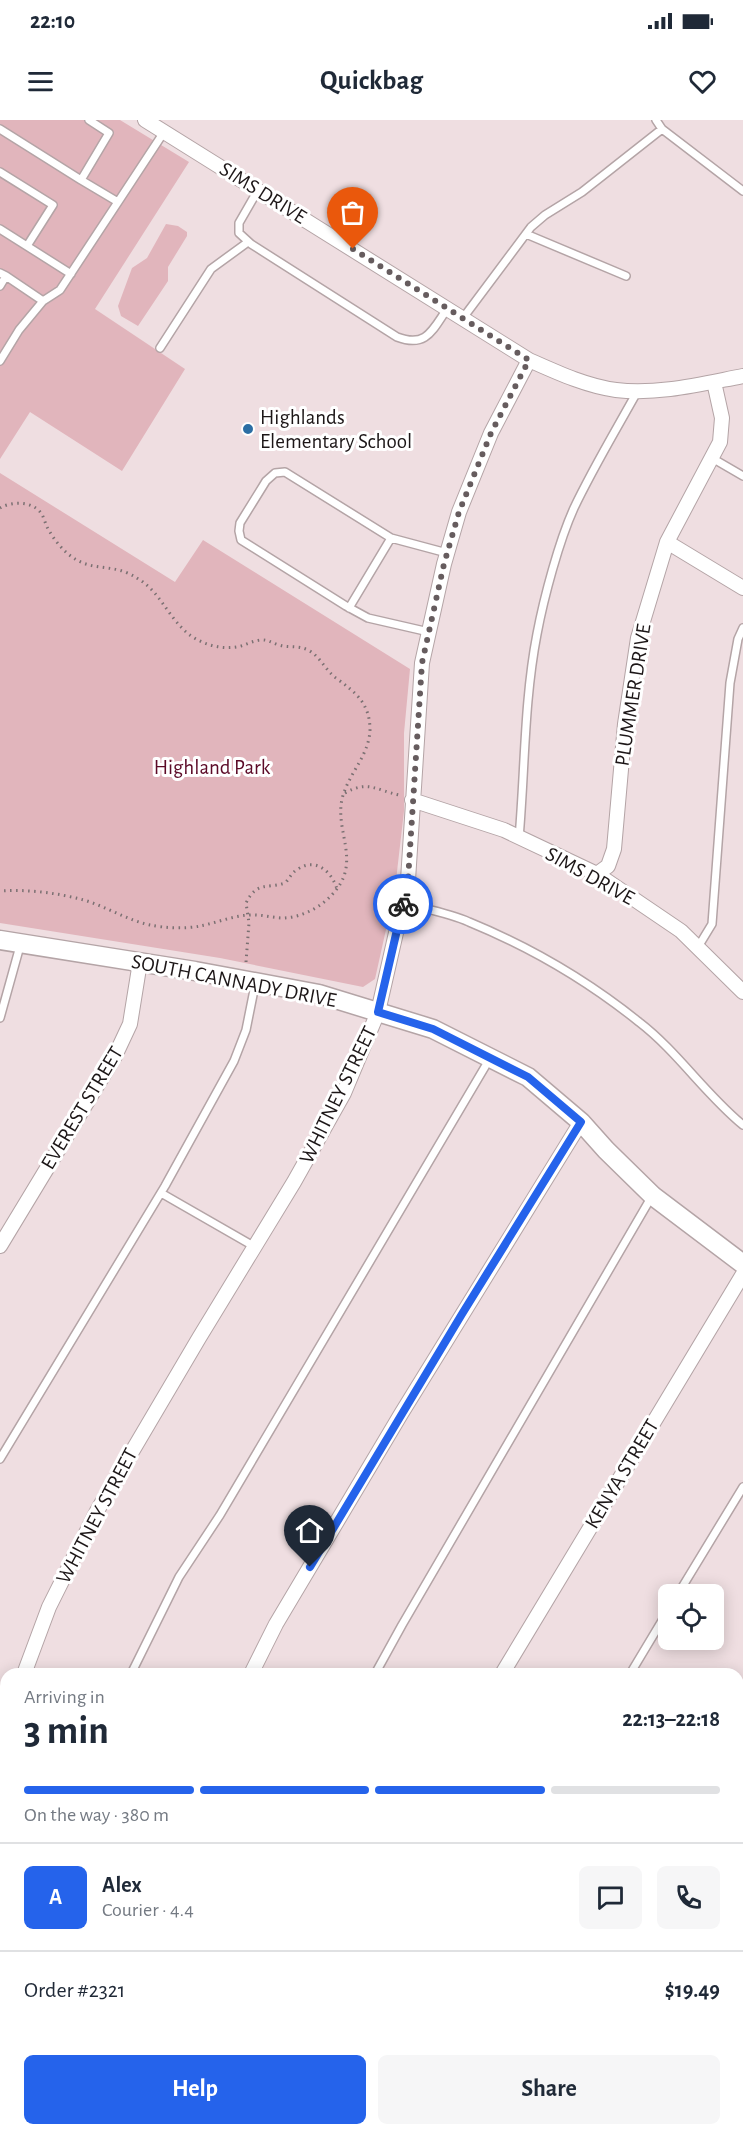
<!DOCTYPE html>
<html lang="en">
<head>
<meta charset="utf-8">
<style>
  body { margin:0; font-family:"Alegreya Sans",sans-serif; background:#f6f6f7; color:#1f2937; height:100vh; display:flex; flex-direction:column; font-size:22px; white-space:nowrap }
  * { box-sizing:border-box; margin:0 }
  p { font-size:20px; color:#747a83 }
  .icon { flex:none; width:33px; height:33px; fill:none; stroke:currentColor; stroke-width:2; stroke-linecap:round; stroke-linejoin:round }
  .map { position:relative; flex:1; overflow:hidden }
  .drawer { position:absolute; left:0px; top:1548px; width:744px; height:468px; display:flex; flex-direction:column; background:#fff; border-radius:18px 18px 0 0; box-shadow:0 3px 15px #0003 }
  .drawer>* { flex:none }
  .buttons { position:absolute; left:658px; top:1464px; display:grid; gap:12px }
  .buttons a { display:grid; place-items:center; width:66px; height:66px; border-radius:9px; background:#fff; box-shadow:0 3px 15px #0003; font-size:30px }
  .pin { position:absolute; display:grid; place-items:center; width:51px; height:51px; color:#fff; margin:-62px -26px; border-radius:50% 50% 50% 0; rotate:-45deg; box-shadow:0 0 6px #0007 }
  .pin .icon { rotate:45deg }
  .courier { position:absolute; display:grid; place-items:center; width:60px; height:60px; margin:-30px; border:4px solid #2563eb; border-radius:50%; background:#fff; color:#222; box-shadow:0 2px 8px #0007 }
  .head em { font-style:normal; font-weight:600 }
  .head div { display:flex; flex-direction:column-reverse }
  .head { display:flex; align-items:center; justify-content:space-between; height:102px; padding:0 24px }
  h1 { font-size:39px; font-weight:600; line-height:45px }
  .bar { display:grid; grid-template-columns:repeat(4,1fr); gap:9px 6px; align-content:center; height:72px; padding:0 24px }
  .bar i { height:8px; border-radius:4px; background:#e0e1e3 }
  .bar .on { background:#2563eb }
  .bar p { grid-column:span 4 }
  .line { display:flex; align-items:center; gap:15px; padding:0 24px; border-top:2px solid #e0e1e3 }
  .line div { flex:1 }
  .round { display:grid; place-items:center; flex:none; width:63px; height:63px; border-radius:9px; background:#f6f6f7 }
  .primary-button { display:flex; gap:12px; margin-top:auto; padding:12px 24px }
  .primary-button a { flex:1; height:69px; border-radius:9px; background:#2563eb; color:#fff; font-size:24px; font-weight:600; line-height:69px; text-align:center }
  .primary-button a+a { background:#f6f6f7; color:#1f2937 }
  .status { display:flex; justify-content:space-between; align-items:center; height:42px; padding:0 30px; background:#fff; direction:ltr }
  .status svg { height:16px; fill:currentColor }
  header { display:flex; justify-content:space-between; align-items:center; height:78px; padding:0 24px; background:#fff; font-size:27px; font-weight:600 }
  .map>svg:first-child { display:block }
  .green { fill:#e1b5bc }
  .lines { fill:none; stroke-linecap:round; stroke-linejoin:round }
  .service-casing { stroke:#b4a4a6; stroke-width:10 }
  .minor-casing { stroke:#b4a4a6; stroke-width:16 }
  .tertiary-casing { stroke:#b4a4a6; stroke-width:21 }
  .path { stroke:#7b7072; stroke-width:3; stroke-dasharray:1.5 4.5; stroke-linecap:butt }
  .service { stroke:#fff; stroke-width:7 }
  .minor { stroke:#fff; stroke-width:14 }
  .tertiary { stroke:#fff; stroke-width:18 }
  .done { stroke:#665c5e; stroke-width:6; stroke-dasharray:0 10.8 }
  .route { stroke:#2563eb; stroke-width:8 }
  .poi-dot { fill:#2c6ea4; stroke:#fff; stroke-width:2 }
  .labels { text-anchor:middle; dominant-baseline:central; stroke-width:6; stroke-linejoin:round; paint-order:stroke }
  .street-label { font-size:21px; fill:#1c1617; stroke:#fff }
  .poi-label { font-size:21px; fill:#1c1617; stroke:#fff; text-anchor:start }
  .park-label { font-size:21px; fill:#5c0a27; stroke:#fff }
</style>
</head>
<body>
<div class="status"><b>22:10</b><svg viewBox="0 0 49 12"><path d="M0 12V9h3v3zM5 12V6h3v6zM10 12V3h3v9zM15 12V0h3v12zM26 1h20v11H26zM47 4h2v5h-2z"/></svg></div>
<header><svg class="icon" aria-label="menu" viewBox="0 0 24 24"><path d="M4 6h16M4 12h16M4 18h16"/></svg>Quickbag<svg class="icon" aria-label="heart" viewBox="0 0 24 24"><path d="M12 20l-8-8c-3-5 5-10 8-4 3-6 11-1 8 4z"/></svg></header>
<div class="map">
<svg width="743" height="2016" viewBox="0 0 743 2016">
  <rect width="100%" height="100%" fill="#efdee1"/>
  <path class="green" d="M0 0H120L189 42 95 189 185 249 122 351 30 292 0 339Z
    M166 104 178 106 187 112V116L168 147V161L138 206 121 196 118 186 132 148 147 138Z
    M0 353 175 462 203 420 410 549 404 613V691L395 769 375 859 363 867 220 838 0 803Z"/>
  <g class="lines">
    <g class="service-casing">
      <path id="service" d="M89 0 109 13 81 60 118 82 164 12
        M656 0 662 9 743 71
        M0 9 81 60
        M0 52 53 85 27 126
        M258 70 239 103V113L251 124 397 217C426 228 432 211 447 189
        M0 109 71 154
        M526 114 626 156
        M0 153 6 156 0 166
        M6 156 43 181
        M463 198 531 107 545 95 582 72 662 9
        M160 228 211 149 248 122
        M0 241 19 210 43 181 60 170 118 82
        M712 338 743 356
        M349 488 391 418
        M429 512 368 498 346 486 241 420 239 411 240 403 266 361 275 353 285 352 391 418 447 433
        M519 718C525 650 524 581 537 514 544 477 559 421 574 388 593 348 616 310 637 272
        M403 783C425 789 449 793 469 802 530 827 588 861 639 902 677 931 706 975 743 1005
        M698 827 712 804 730 563 738 519 743 508
        M0 898 20 826
        M161 1073 255 1127
        M0 1339 165 1066 234 941 246 910 255 865
        M678 1474 743 1367
        M131 1554 179 1457 220 1395 489 940
        M375 1554 402 1505 652 1076
        M630 1554 669 1489
        M738 1788 743 1779
        M0 1802 6 1795
        M103 2016 108 2010
        M386 2016 391 2010
        M635 2016 638 2010"/>
    </g>
    <g class="minor-casing">
      <path id="minor" d="M145 0 529 240C556 252 586 266 616 270 658 275 701 264 743 256
        M667 422 743 468
        M412 680 504 710 597 754 681 811 743 872
        M597 754 608 746 614 729 625 604 638 518 667 422 720 322 722 298 714 262
        M0 1126 115 936 130 904 140 842
        M24 1554 49 1487 97 1391 199 1218 294 1062 344 973 378 892 408 760 422 543 444 444 459 392 491 313 529 240
        M251 1554 276 1504 401 1294 581 1002
        M502 1554 743 1154
        M738 1587 743 1579
        M0 1610 6 1600
        M0 1975 6 1968
        M738 2007 743 2010
        M244 2016 249 2010
        M517 2016 521 2010"/>
    </g>
    <g class="tertiary-casing">
      <path id="tertiary" d="M0 820 195 851 319 874 433 909 528 957 581 1002 606 1030 653 1076 743 1144"/>
    </g>
    <path class="path" d="M0 388C12 381 32 381 41 393 44 397 45 403 47 407 54 420 64 433 77 440 92 449 110 446 125 452 159 466 162 489 185 511 199 524 222 531 241 526 247 524 253 521 260 520 267 519 272 523 279 525 288 528 298 525 308 530 320 536 325 550 336 558 355 572 370 583 370 610 369 636 348 654 342 679 335 711 360 740 336 770 324 786 303 797 284 798 272 798 261 794 249 795 232 796 216 803 200 806 186 809 164 808 150 805 127 800 107 787 84 780 58 773 27 769 0 771
      M345 673C368 660 376 670 399 675
      M246 842 249 803 246 783C257 761 267 769 285 763 290 758 292 752 298 749 316 737 332 752 337 769"/>
    <use href="#service" class="service"/>
    <use href="#minor" class="minor"/>
    <use href="#tertiary" class="tertiary"/>
  </g>
  <g class="lines">
    <path class="done" d="M353 129 529 240 491 313 459 392 444 444 422 543 408 760 403 784"/>
    <path class="route" d="M310 1447 462 1194 581 1002 528 957 433 909 378 892 403 784"/>
  </g>
  <circle class="poi-dot" cx="248" cy="309" r="6"/>
  <g class="labels">
    <g class="street-label">
      <text transform="translate(263 73) rotate(32)">SIMS DRIVE</text>
      <text transform="translate(633 575) rotate(-81)">PLUMMER DRIVE</text>
      <text transform="translate(590 756) rotate(29)">SIMS DRIVE</text>
      <text transform="translate(234 861) rotate(11)">SOUTH CANNADY DRIVE</text>
      <text transform="translate(338 975) rotate(-64)">WHITNEY STREET</text>
      <text transform="translate(82 988) rotate(-59)">EVEREST STREET</text>
      <text transform="translate(622 1354) rotate(-59)">KENYA STREET</text>
      <text transform="translate(97 1396) rotate(-62)">WHITNEY STREET</text>
    </g>
    <g class="poi-label">
      <text x="260" y="297">Highlands<tspan x="260" dy="24">Elementary School</tspan></text>
    </g>
    <g class="park-label">
      <text x="212" y="647">Highland Park</text>
    </g>
  </g>
</svg>
<div class="buttons">
<a><svg class="icon" aria-label="locate" viewBox="0 0 24 24"><circle cx="12" cy="12" r="6"/><path d="M12 2v4M12 18v4M2 12h4M18 12h4"/></svg></a>
</div>
<div class="pin" style="left:353px;top:129px;background:#ea580c"><svg class="icon" aria-label="bag" viewBox="0 0 24 24"><path d="M5 8h14l-1 12H6zM9 8a3 3 0 0 1 6 0"/></svg></div>
<div class="pin" style="left:310px;top:1447px;background:#1f2937"><svg class="icon" aria-label="home" viewBox="0 0 24 24"><path d="M3 11l9-7 9 7M6 9v11h12V9"/></svg></div>
<div class="courier" style="left:403px;top:784px"><svg class="icon" aria-label="bike" viewBox="0 0 24 24"><circle cx="6" cy="16" r="4"/><circle cx="18" cy="16" r="4"/><path d="M6 16l4-8h5l3 8M10 8l3 8H6M13 5h3"/></svg></div>
<section class="drawer">
<div class="head"><div><h1>3 min</h1><p>Arriving in</p></div><em>22:13–22:18</em></div>
<div class="bar"><i class="on"></i><i class="on"></i><i class="on"></i><i></i><p>On the way · 380 m</p></div>
<div class="line" style="height:108px"><b class="round" style="background:#2563eb;color:#fff">A</b><div><b>Alex</b><p>Courier · 4.4</p></div><a class="round"><svg class="icon" aria-label="chat" viewBox="0 0 24 24"><path d="M4 5h16v11H9l-5 4z"/></svg></a><a class="round"><svg class="icon" aria-label="phone" viewBox="0 0 24 24"><path d="M5 4h4l2 5-3 2q2 4 5 5l2-3 5 2v4C11 20 4 13 5 4z"/></svg></a></div>
<div class="line" style="height:78px"><div>Order #2321</div><b>$19.49</b></div>
<div class="primary-button"><a>Help</a><a>Share</a></div>
</section>
</div>
</body>
</html>
